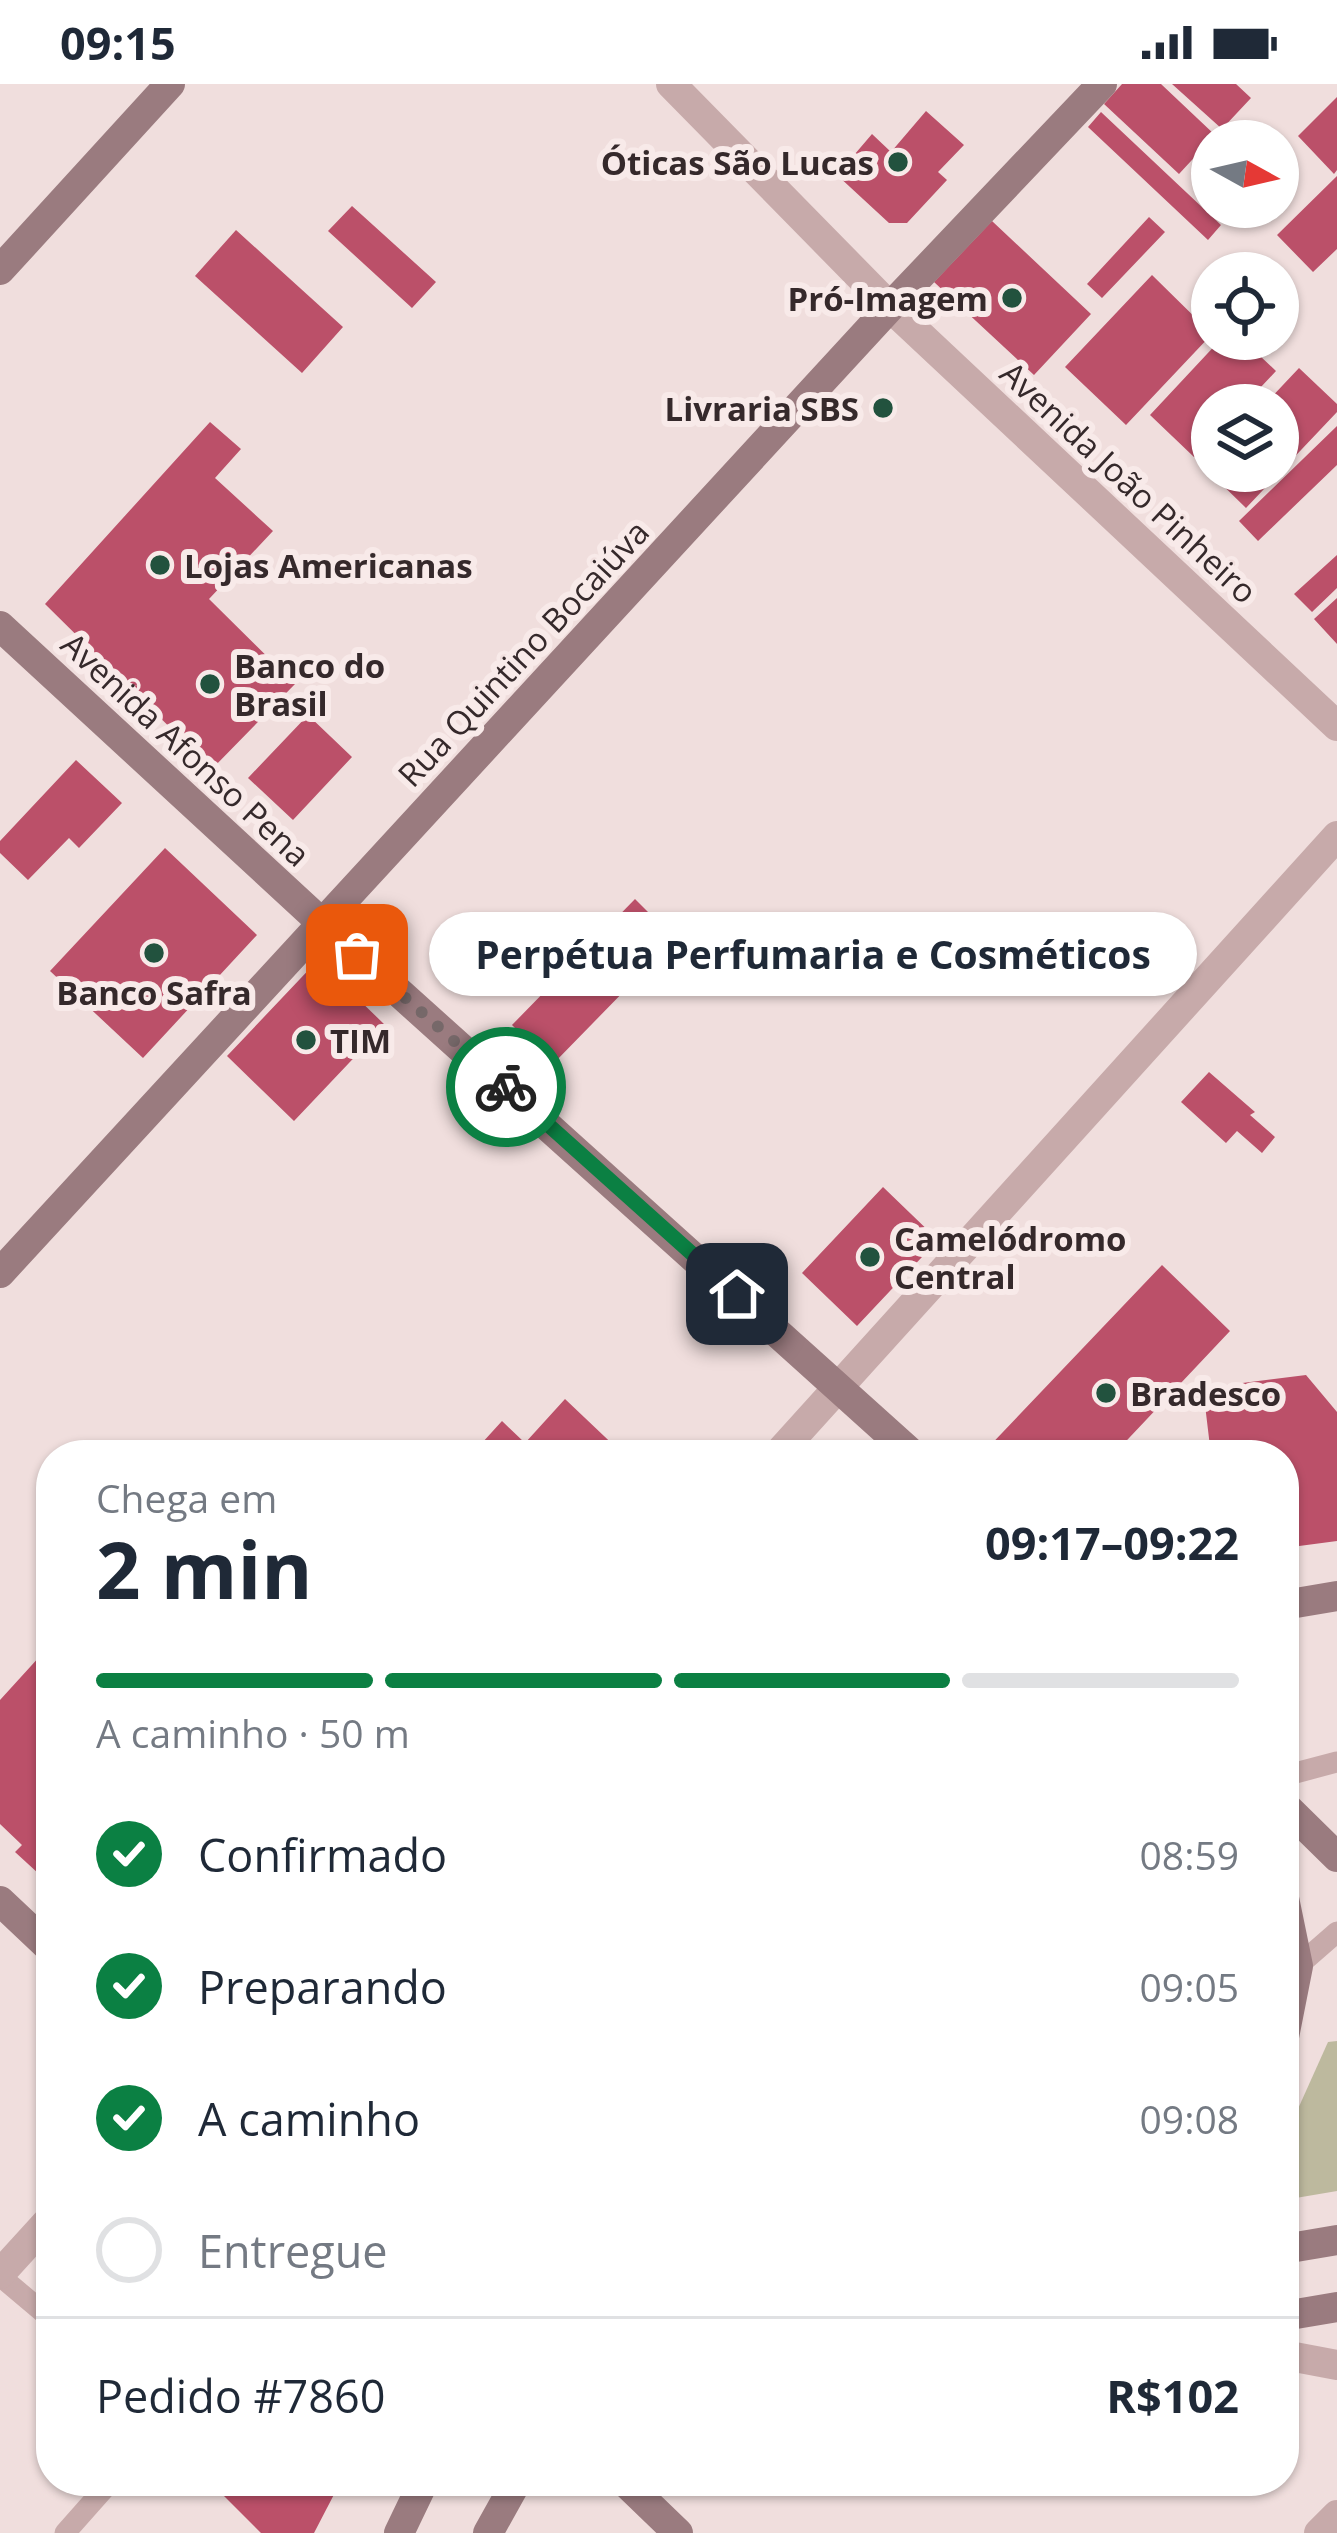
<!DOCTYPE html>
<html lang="pt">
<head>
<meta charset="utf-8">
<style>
  body { margin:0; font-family:"Open Sans",sans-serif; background:#f2f2f3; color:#1f2937; height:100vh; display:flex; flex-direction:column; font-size:45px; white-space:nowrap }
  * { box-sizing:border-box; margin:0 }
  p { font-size:39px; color:#747a83 }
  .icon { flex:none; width:66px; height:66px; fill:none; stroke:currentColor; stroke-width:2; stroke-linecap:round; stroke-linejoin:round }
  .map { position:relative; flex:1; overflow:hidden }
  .panel { position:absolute; left:36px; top:1356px; width:1263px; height:1056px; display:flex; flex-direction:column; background:#fff; border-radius:48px; box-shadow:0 3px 9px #0004 }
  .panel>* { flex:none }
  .needle { width:78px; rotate:98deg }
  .tools { position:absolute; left:1191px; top:36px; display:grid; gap:24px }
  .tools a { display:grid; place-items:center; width:108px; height:108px; border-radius:50%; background:#fff; box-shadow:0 3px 9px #0004; font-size:60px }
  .pin { position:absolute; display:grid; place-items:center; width:102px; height:102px; color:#fff; margin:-51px; border-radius:24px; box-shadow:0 6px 18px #0006 }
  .courier { position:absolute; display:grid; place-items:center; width:120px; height:120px; margin:-60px; border:9px solid #0b8043; border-radius:50%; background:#fff; color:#222; box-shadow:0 3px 15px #0007 }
  .bubble { position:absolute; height:84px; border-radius:42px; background:#fff; box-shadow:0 3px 9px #0004; font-size:39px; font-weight:700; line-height:84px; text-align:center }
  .headline em { font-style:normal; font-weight:700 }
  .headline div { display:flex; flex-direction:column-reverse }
  .headline { display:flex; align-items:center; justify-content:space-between; height:204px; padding:0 60px }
  h1 { font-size:78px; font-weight:700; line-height:90px }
  .bar { display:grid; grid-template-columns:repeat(4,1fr); gap:18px 12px; align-content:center; height:144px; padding:0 60px }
  .bar i { height:15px; border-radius:9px; background:#e0e1e3 }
  .bar .active { background:#0b8043 }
  .bar p { grid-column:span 4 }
  .line { display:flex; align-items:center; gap:30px; padding:0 60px; border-top:3px solid #e0e1e3 }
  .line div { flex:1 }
  ol { padding:0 60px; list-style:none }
  li { display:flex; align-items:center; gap:36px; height:132px }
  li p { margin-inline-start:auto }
  li .icon { padding:12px; border-radius:50%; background:#0b8043; color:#fff; stroke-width:4 }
  li:last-child { color:#747a83 }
  li i { width:66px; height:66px; border:6px solid #e0e1e3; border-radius:50% }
  .status { display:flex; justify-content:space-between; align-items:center; height:84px; padding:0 60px; background:#fff; direction:ltr }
  .status svg { height:33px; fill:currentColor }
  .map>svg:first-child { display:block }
  .green { fill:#bdb99e }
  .building { fill:#bb5069 }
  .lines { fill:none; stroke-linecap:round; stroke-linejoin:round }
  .path { stroke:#b29495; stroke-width:8; stroke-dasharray:6 6; stroke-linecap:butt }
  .lane { stroke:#c7aaaa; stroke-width:21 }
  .street { stroke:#c7aaaa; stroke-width:30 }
  .secondary { stroke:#9a7b7f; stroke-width:30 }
  .done { stroke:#766869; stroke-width:12; stroke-dasharray:0 21.6 }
  .route { stroke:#0b8043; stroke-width:15 }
  .poi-dot { fill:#22523e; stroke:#f8eae9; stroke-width:4.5 }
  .labels { text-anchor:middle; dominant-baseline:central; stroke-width:12; stroke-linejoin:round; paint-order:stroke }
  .poi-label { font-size:33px; font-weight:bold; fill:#35292b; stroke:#f8eae9; text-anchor:start }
  .street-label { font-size:33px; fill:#35292b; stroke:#f8eae9 }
</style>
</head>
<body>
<div class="status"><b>09:15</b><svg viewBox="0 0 49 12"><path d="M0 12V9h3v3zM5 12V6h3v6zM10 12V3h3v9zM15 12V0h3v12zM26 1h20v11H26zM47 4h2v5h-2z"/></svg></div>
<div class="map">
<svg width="1337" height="2449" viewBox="0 0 1337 2449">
  <rect width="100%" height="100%" fill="#f0dedd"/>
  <path class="green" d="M1337 1957V2107L1284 2116V2056L1328 1958Z"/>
  <path class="building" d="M1122 0H1161L1215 51 1179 90 1104 20Z
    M1172 0H1236L1251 14 1222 45Z
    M1337 13V86L1334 90 1298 52Z
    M926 27 964 61 938 88 947 96 907 139H889L837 91 872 50 891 68Z
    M1101 28 1221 141 1208 156 1088 43Z
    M1337 92V165L1313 188 1277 151Z
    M352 122 436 198 412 224 328 147Z
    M1149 133 1165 148 1102 214 1087 200Z
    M992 137 1091 230 1034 291 934 198Z
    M236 146 343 243 302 289 195 192Z
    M1152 191 1212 250 1126 341 1065 283Z
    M1221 255H1242L1276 287 1244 321H1212V354L1194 373 1150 331Z
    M1299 284 1337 320V328L1246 424 1205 384 1212 376V387H1278V321H1264Z
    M210 338 241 365 215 394 273 447 209 515 295 600 212 685 45 520Z
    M1337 342V381L1258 457 1239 437Z
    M1337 471V504L1312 528 1294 510Z
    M1337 514V560L1314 535Z
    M308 631 352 673 293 736 248 694Z
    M76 676 122 719 79 764 69 754 28 796 0 769V757Z
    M165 764 257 851 143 974 50 887Z
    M635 815 675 855 552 981 512 941Z
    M318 876 385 941 294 1037 227 972Z
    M1209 988 1255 1028 1250 1031 1275 1053 1262 1069 1237 1047 1226 1059 1181 1018Z
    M883 1103 938 1156 857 1242 802 1189Z
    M1162 1181 1230 1247 1113 1371H981Z
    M1306 1291 1337 1328V1457L1284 1464V1371H1211L1203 1304Z
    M565 1315 624 1371H471L502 1337 525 1359Z
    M51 1560V1801L15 1768 22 1761 0 1740V1616Z
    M209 2397H341L314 2449H261Z"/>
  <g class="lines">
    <path class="path" d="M1284 2007 1293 1985"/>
    <path class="lane" d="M1284 1692 1337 1678
      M1298 1882 1337 1848
      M0 2192 51 2235
      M65 2449 111 2397"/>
    <path class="street" d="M671 0 890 223 1337 642
      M777 1371 1337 752
      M0 2190 51 2134
      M1284 2271 1337 2281
      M1319 2449 1337 2431"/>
    <path class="secondary" d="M0 186 170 0
      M0 542 323 840 913 1371
      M0 1189 890 223 1102 0
      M1284 1521 1337 1512
      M1284 1721 1337 1773
      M1284 1814 1298 1882 1284 1953
      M0 1817 51 1865
      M1284 2165 1337 2156
      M1284 2232 1337 2223
      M624 2397 678 2449
      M399 2449 424 2397
      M488 2449 517 2397"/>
  </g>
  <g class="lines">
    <path class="done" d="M357 871 506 1003"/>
    <path class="route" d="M506 1003 737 1210"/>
  </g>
  <g class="poi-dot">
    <circle cx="898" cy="78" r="12"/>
    <circle cx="1012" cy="214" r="12"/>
    <circle cx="883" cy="324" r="12"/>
    <circle cx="160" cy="481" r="12"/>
    <circle cx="210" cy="600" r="12"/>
    <circle cx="154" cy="869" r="12"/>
    <circle cx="306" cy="956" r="12"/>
    <circle cx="870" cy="1173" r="12"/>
    <circle cx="1106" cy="1309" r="12"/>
  </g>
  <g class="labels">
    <g class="poi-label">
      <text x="874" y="78" text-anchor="end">Óticas São Lucas</text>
      <text x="988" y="214" text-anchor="end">Pró-Imagem</text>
      <text x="859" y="324" text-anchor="end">Livraria SBS</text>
      <text x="184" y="481">Lojas Americanas</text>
      <text x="234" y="581">Banco do<tspan x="234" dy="38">Brasil</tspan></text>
      <text x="154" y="908" text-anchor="middle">Banco Safra</text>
      <text x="330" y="956">TIM</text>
      <text x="894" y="1154">Camelódromo<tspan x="894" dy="38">Central</tspan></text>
      <text x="1130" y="1309">Bradesco</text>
    </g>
    <g class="street-label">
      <text transform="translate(1129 398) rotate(43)">Avenida João Pinheiro</text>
      <text transform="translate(523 569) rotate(-47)">Rua Quintino Bocaiúva</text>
      <text transform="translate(186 665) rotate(43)">Avenida Afonso Pena</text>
    </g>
  </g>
</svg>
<div class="tools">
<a><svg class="needle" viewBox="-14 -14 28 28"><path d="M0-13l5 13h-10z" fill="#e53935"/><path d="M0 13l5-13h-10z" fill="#747a83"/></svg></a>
<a><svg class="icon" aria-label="locate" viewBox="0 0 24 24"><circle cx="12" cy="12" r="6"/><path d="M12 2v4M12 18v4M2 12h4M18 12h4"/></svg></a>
<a><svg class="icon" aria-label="layers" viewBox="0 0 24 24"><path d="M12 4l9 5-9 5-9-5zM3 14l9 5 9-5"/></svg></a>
</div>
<div class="pin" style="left:357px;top:871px;background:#ea580c"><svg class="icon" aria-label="bag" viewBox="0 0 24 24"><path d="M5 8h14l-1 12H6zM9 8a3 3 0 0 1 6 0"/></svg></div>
<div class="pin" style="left:737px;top:1210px;background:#1f2937"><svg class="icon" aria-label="home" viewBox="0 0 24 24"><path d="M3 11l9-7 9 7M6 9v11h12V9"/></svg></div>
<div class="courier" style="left:506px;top:1003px"><svg class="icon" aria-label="bike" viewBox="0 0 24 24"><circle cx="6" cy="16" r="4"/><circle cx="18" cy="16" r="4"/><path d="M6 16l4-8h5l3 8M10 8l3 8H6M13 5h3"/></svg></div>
<div class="bubble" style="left:429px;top:828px;width:768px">Perpétua Perfumaria e Cosméticos</div>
<section class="panel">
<div class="headline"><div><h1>2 min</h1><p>Chega em</p></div><em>09:17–09:22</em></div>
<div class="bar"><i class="active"></i><i class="active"></i><i class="active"></i><i></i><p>A caminho · 50 m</p></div>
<ol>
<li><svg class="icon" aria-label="check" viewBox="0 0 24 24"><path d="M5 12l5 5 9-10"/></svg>Confirmado<p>08:59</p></li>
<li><svg class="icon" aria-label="check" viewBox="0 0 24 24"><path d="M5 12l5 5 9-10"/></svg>Preparando<p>09:05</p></li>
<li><svg class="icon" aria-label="check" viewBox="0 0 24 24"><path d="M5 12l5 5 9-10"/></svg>A caminho<p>09:08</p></li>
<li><i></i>Entregue</li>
</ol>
<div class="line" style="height:156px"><div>Pedido #7860</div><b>R$102</b></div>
</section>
</div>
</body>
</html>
